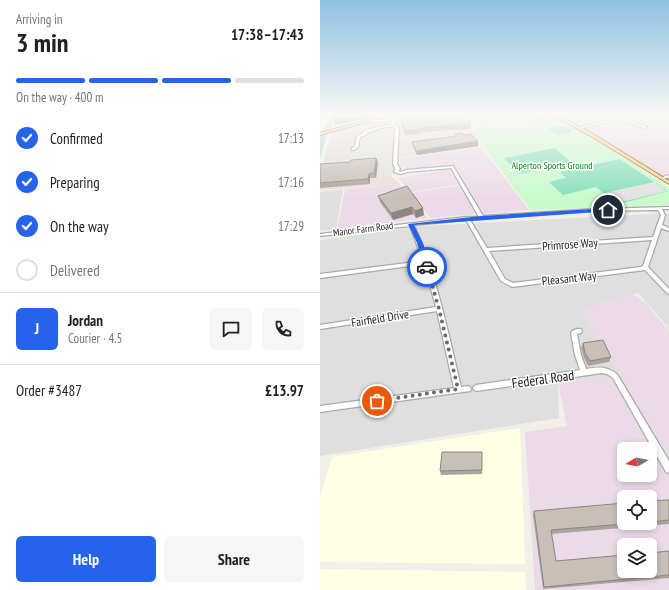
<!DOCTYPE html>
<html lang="en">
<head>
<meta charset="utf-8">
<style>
  body { margin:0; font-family:"PT Sans Narrow",sans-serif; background:#f6f6f6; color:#202124; height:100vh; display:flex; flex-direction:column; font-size:15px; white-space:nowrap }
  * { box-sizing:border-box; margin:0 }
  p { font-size:13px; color:#757577 }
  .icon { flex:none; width:22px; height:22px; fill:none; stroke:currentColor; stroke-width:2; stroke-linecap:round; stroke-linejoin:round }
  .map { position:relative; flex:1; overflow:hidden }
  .panel { display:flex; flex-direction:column; background:#fff; width:320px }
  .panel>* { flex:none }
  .needle { width:26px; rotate:260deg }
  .tools { position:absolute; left:297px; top:442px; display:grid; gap:8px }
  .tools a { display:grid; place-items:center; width:40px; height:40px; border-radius:6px; background:#fff; box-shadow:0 2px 6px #0003; font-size:20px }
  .pin { position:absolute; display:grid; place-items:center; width:34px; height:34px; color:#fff; margin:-17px; border:2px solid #fff; border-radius:50%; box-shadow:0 1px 4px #0007 }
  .courier { position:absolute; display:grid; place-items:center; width:40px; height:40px; margin:-20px; border:3px solid #2563eb; border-radius:50%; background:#fff; color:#222; box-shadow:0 1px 5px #0007 }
  .head em { font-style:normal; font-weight:700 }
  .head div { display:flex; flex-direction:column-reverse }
  .head { display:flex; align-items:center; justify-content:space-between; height:68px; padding:0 16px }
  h1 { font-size:26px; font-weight:700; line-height:30px }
  .bar { display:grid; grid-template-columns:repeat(4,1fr); gap:6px 4px; align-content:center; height:48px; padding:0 16px }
  .bar i { height:5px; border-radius:3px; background:#e0e0e0 }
  .bar .active { background:#2563eb }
  .bar p { grid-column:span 4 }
  .line { display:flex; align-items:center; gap:10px; padding:0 16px; border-top:1px solid #e0e0e0 }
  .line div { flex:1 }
  .round { display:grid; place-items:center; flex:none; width:42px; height:42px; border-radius:6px; background:#f6f6f6 }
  ol { padding:0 16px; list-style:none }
  li { display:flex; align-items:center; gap:12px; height:44px }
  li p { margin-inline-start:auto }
  li .icon { padding:4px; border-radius:50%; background:#2563eb; color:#fff; stroke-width:4 }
  li:last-child { color:#757577 }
  li i { width:22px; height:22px; border:2px solid #e0e0e0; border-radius:50% }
  .cta { display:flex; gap:8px; margin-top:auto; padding:8px 16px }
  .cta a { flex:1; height:46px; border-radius:6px; background:#2563eb; color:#fff; font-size:16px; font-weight:700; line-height:46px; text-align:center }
  .cta a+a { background:#f6f6f6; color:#202124 }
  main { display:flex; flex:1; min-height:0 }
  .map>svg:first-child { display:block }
  .residential { fill:#e0dfdf }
  .commercial { fill:#f2dad9 }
  .industrial { fill:#ebdbe8; fill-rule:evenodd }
  .education { fill:#ffffe5 }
  .park { fill:#c8facc }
  .pitch { fill:#88e0be }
  .parking { fill:#e2e2e2 }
  .water { fill:#aad3df }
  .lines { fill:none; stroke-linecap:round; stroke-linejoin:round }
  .minor-casing { stroke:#a9a9a9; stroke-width:2.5 }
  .major-casing { stroke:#a06b00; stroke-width:2 }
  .minor { fill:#fff; fill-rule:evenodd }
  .major { fill:#fcd6a4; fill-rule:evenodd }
  .wall { fill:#aba49e }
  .shaded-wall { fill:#8b8681 }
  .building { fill:#c7bfb8; stroke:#8b8681 }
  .route { fill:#2563eb }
  .done { stroke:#6b6a68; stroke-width:4; stroke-dasharray:0 7.2 }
  .labels { text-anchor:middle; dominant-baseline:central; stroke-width:3; stroke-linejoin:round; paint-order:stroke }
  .far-park-label { font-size:10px; fill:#0c8416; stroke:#fff }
  .far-street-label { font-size:10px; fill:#222; stroke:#fff }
  .street-label { font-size:12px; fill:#222; stroke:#fff }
  .near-street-label { font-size:14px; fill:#222; stroke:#fff }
</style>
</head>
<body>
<main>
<section class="panel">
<div class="head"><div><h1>3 min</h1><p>Arriving in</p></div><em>17:38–17:43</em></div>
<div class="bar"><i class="active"></i><i class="active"></i><i class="active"></i><i></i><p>On the way · 400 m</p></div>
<ol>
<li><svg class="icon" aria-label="check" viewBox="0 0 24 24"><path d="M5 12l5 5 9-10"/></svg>Confirmed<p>17:13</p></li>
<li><svg class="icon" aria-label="check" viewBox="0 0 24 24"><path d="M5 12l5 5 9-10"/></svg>Preparing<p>17:16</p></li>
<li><svg class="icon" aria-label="check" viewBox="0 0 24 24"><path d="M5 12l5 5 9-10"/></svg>On the way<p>17:29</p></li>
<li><i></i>Delivered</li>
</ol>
<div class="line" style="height:72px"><b class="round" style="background:#2563eb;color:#fff">J</b><div><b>Jordan</b><p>Courier · 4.5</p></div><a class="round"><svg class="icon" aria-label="chat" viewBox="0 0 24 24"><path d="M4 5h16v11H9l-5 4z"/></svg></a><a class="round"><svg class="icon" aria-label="phone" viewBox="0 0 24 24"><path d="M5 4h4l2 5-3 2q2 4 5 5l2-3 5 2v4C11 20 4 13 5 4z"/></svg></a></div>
<div class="line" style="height:52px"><div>Order #3487</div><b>£13.97</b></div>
<div class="cta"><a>Help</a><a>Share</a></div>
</section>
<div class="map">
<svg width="349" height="590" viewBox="0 0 349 590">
  <rect width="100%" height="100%" fill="#f2efe9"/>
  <path class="residential" d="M150 115H196L163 125Z
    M44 124 38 147 33 149 29 164 2 166 11 133Z
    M23 189 16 229 0 231V192Z
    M349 213V328L318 293 261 309 301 376 238 383 239 418 0 456V240L104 226Z"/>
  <path class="commercial" d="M77 115H150L157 120 151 132 161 145 73 159 72 177 80 184 0 190V170L29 166 34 149 39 147 45 124Z"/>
  <path class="industrial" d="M238 115H336L349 119V180L285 140Z
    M160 146 209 210 164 214 136 167 90 169 80 165 78 159Z
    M130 169 139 184 90 192 78 178Z
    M80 184 108 218 17 229 25 189Z
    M140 185 156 214 110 218 91 193Z
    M314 295 325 302 349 331V590H215L205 432 247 426 238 383 301 376 261 309 298 297ZM304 449H330V475H304ZM304 497H330V523H304ZM304 545H330V571H304Z"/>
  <path class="education" d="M200 428 205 564 0 562V497L12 457Z
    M0 569 205 572 206 590H0Z"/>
  <path class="park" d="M196 115H229L274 138 349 187V205L211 210 152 131 156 127Z"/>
  <path class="pitch" d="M204 115H222L234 122 220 125Z
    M243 125 254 131 238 135 227 129Z
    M235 148 252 163 199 174 184 158Z
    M300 159 348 191 303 203 300 200 294 202 276 187 243 195 229 182 246 178 240 172Z"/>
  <path class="parking" d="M71 126 73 128 69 142 71 143 70 162 72 167V174L68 177 57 178 58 162 30 164 34 149 40 147 41 141H47L50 132Z
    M113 137 116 141 117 138 134 137 136 140 92 147 96 155 84 157 80 149H82L81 146 104 143 103 138Z
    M334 182 347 191 302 202 300 200 294 201 284 193Z"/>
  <path class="water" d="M11 115H16L7 134 0 159V137Z"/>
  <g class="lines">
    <g class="minor-casing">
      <path id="minor" d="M57 115H60L72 122V117L74 115H77L74 118 75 124 79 129 77 164 80 169 78 171 81 172 86 170 133 166 163 216 275 209 349 207V209H342L345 215 342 225 349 228V231L341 228 328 267 349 289V294L347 293 325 270 192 287 181 281 146 220 94 225C117 277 128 332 141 387L148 386 150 387 151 389 150 391 0 412V406L134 388 117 311 0 329V325L116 307 104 264 0 278V274L103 261 90 226 0 236V234L128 219 147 217H159L131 168 87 172 81 174 74 172V170L76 169 73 164 75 129 74 126 61 128 47 133 46 135 40 137 38 147 34 150H32V148L35 146 37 136 43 133 44 131 61 126 72 125 66 121 65 122H49V121L50 120H65ZM338 210 341 215 333 237 167 248 150 220 275 211ZM332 240 323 266 321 267 193 283 185 279 169 251Z
        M173 115H178L160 120 159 119Z
        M292 115H296L327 127 324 128 300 119 259 129 257 128 297 118Z
        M349 175V177L342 179 340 178Z
        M257 329H261L262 331 261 333 257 334 261 355 266 369C280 367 285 366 297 374L349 461V473L346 472 293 378 287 374 282 373 156 391 154 390 153 388 154 386 156 385 260 370 255 355 251 333 252 331Z"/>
    </g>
    <g class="major-casing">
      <path id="major" d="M66 115H72L0 135V133Z
        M232 115H237L273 134 349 181V184L271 136Z"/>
    </g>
    <use href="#minor" class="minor"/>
    <use href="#major" class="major"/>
  </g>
  <path class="wall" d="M81 123 150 124V129L100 132V134L85 135 84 129 81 127Z
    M135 134 143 135 158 146 97 155 93 147 92 142 136 136Z
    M56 158 58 162 56 178H50V184L0 188V164L30 162Z
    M87 186 104 215 96 218 93 214 73 220 60 202 58 196Z
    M263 343 291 357 289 362 268 366 264 358 261 348Z
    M162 456V474L121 475 120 471Z
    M349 500V524L231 534 236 561 349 551V578L223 589 213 515 214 511 304 523H330V501Z"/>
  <path class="shaded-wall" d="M12 115H49V118L15 125Z
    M158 141V146L97 155 96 151Z
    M56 158 58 162 56 178 54 173Z
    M49 174 50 178V184L48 179Z
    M92 207 93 214 73 220 71 213Z
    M103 208 104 215 96 218 95 211Z"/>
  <path class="building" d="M81 115H147L150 124 100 128V130L84 131V125L81 123Z
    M142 133 143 135 151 134 158 141 96 151 92 142 137 136 135 134Z
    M56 158 54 173 49 174 48 179 0 183V164L30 162 31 160Z
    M87 186 103 208 95 211 92 207 71 213 58 196Z
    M283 340 291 357 270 361 265 353 263 343Z
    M122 452H162V470L120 471Z
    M349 500V520L330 522V501Z
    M304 503V523H316L231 530 236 561 304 555V571H330V553L349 551V575L224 587 214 511Z"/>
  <linearGradient id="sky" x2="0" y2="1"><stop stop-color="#8fc0e4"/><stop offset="0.58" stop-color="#f9f8f5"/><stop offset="1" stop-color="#f9f8f5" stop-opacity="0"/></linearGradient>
  <rect width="349" height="198" fill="url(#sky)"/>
  <path class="route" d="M288 208 290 211 94 225 103 243 110 267 107 269 104 267 97 243 88 224 161 216Z"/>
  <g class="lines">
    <path class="done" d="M57 401 138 389 119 309 107 267"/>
  </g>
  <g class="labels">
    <g class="far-park-label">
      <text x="232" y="165">Alperton Sports Ground</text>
    </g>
    <g class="far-street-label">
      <text transform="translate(43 229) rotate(-7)">Manor Farm Road</text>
    </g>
    <g class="street-label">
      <text transform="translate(250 244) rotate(-4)">Primrose Way</text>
      <text transform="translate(249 278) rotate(-6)">Pleasant Way</text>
      <text transform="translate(60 318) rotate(-9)">Fairfield Drive</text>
    </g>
    <g class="near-street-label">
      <text transform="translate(223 379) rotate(-8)">Federal Road</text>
    </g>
  </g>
</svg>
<div class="tools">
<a><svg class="needle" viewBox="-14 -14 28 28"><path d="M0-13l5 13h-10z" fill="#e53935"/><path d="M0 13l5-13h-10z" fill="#757577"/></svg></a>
<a><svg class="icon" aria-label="locate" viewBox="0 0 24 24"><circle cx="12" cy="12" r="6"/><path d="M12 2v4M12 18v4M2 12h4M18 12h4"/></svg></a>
<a><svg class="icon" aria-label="layers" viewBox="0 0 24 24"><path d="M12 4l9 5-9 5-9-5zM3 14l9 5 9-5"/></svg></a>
</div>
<div class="pin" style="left:57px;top:401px;background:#ea580c"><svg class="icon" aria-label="bag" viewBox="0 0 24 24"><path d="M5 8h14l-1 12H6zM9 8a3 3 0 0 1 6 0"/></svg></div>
<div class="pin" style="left:288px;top:210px;background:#1f2937"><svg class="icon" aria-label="home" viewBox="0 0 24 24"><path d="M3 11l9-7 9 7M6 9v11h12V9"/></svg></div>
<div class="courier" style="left:107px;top:267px"><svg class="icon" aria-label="car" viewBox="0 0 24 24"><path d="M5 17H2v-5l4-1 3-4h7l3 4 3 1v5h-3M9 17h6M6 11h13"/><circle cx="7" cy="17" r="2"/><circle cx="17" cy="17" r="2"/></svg></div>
</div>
</main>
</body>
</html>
